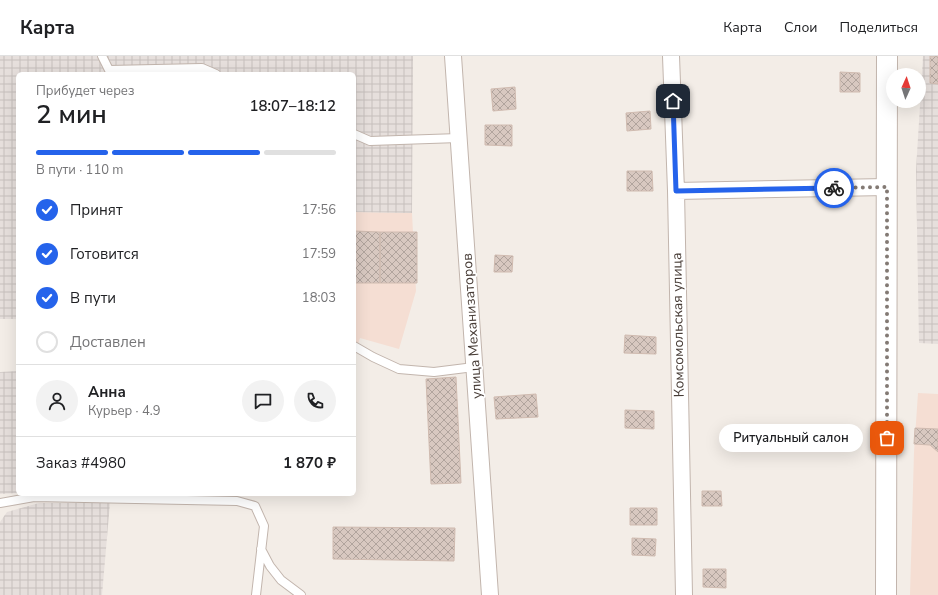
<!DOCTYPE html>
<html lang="ru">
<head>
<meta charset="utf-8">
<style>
  body { margin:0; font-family:"Nunito Sans",sans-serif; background:#f2f2f2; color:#202124; height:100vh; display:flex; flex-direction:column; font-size:15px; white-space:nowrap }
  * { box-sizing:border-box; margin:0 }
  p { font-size:13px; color:#757577 }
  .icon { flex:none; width:22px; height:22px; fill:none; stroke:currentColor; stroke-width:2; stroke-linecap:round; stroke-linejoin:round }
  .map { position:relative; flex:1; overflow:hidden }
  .drawer { position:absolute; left:16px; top:16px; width:340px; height:424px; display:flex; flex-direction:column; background:#fff; border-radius:6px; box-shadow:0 4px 16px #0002 }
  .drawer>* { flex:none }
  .needle { width:26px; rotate:3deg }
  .controls { position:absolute; left:886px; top:12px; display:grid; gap:8px }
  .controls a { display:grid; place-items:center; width:40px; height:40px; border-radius:50%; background:#fff; box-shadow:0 4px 16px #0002; font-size:20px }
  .pin { position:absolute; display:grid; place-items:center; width:34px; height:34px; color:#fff; margin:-17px; border-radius:8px; box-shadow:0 2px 6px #0006 }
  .courier { position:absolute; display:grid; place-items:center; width:40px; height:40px; margin:-20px; border:3px solid #2563eb; border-radius:50%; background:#fff; color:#222; box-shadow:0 1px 5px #0007 }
  .bubble { position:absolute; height:28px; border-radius:14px; background:#fff; box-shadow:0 4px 16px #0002; font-size:13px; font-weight:600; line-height:28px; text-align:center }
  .head em { font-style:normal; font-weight:600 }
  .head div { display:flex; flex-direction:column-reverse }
  .head { display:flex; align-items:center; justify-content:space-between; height:68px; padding:0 20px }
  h1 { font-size:26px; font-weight:600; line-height:30px }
  .bar { display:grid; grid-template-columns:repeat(4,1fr); gap:6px 4px; align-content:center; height:48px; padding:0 20px }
  .bar i { height:5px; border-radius:3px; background:#e0e0e0 }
  .bar .selected { background:#2563eb }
  .bar p { grid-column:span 4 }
  .line { display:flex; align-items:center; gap:10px; padding:0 20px; border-top:1px solid #e0e0e0 }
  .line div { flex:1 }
  .round { display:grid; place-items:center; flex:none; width:42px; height:42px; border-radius:21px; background:#f2f2f2 }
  ol { padding:0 20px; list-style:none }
  li { display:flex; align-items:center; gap:12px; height:44px }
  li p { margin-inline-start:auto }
  li .icon { padding:4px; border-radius:50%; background:#2563eb; color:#fff; stroke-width:4 }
  li:last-child { color:#757577 }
  li i { width:22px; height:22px; border:2px solid #e0e0e0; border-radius:50% }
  header { display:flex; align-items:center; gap:24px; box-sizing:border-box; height:56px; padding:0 20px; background:#fff; border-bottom:1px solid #e0e0e0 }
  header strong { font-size:19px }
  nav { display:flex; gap:22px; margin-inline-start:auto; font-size:14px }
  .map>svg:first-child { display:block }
  .commercial { fill:#f5ded3 }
  .industrial { fill:url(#industrial-grid) }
  .building { fill:url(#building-cross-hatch); stroke:#d0bbb0 }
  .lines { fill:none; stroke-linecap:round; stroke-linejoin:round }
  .service-casing { stroke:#c2b5ad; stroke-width:10 }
  .minor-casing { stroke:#c2b5ad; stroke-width:18 }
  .tertiary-casing { stroke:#c2b5ad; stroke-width:22 }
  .service { stroke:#fff; stroke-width:8 }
  .minor { stroke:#fff; stroke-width:16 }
  .tertiary { stroke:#fff; stroke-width:20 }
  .done { stroke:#837a74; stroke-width:4; stroke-dasharray:0 7.2 }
  .route { stroke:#2563eb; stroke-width:5 }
  .labels { text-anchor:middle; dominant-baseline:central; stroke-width:3.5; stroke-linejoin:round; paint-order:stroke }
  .street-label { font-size:14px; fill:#473c36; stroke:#fff }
</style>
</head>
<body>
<header>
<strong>Карта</strong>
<nav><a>Карта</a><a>Слои</a><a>Поделиться</a></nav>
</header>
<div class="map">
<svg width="938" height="539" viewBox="0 0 938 539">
  <defs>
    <pattern id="industrial-grid" width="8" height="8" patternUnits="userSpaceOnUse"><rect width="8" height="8" fill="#e6dfdc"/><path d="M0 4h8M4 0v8" fill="none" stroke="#c7c0bd"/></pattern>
    <pattern id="building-cross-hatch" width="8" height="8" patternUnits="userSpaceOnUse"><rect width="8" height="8" fill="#d8c8c0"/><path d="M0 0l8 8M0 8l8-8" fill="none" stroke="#b1a49d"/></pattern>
  </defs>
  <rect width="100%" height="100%" fill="#f3ede7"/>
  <path class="commercial" d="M354 156 412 157 416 235 399 293 360 282 354 300Z
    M918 337 938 338V539H910L914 396Z"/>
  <path class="industrial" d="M0 0H413L412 157 354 156V18H18V263H0Z
    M923 0H938V288L919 287 916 114Z
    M18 315V437L0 438V316Z
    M39 447H110L102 539H0V466L7 456Z"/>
  <path class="building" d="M930 0H938V28L930 27Z
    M840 16 860 17V36H840Z
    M515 31 516 53 493 55 491 33Z
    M650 55 651 73 627 75 626 57Z
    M485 69H512V90L485 89Z
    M627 115H652L653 135H627Z
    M354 175 380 176V227H354Z
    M380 176H417V227H380Z
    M495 199 513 200 512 216H494Z
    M625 279 656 281V298L624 297Z
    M456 321 461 427 431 428 426 323Z
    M536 338 538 361 496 363 494 341Z
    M625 354 654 355V373L625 372Z
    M915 372 938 373V396L930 389 914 388Z
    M702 435H721L722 450H702Z
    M630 452H657V469H630Z
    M333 471 455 472 454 505 333 503Z
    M632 482 656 483 655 500 632 499Z
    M703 513H726V532L703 531Z"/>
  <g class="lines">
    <g class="service-casing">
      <path id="service" d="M102 0 109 14 202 12 216 18
        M354 78 370 85 459 82
        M354 290 373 301 399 313 434 316 474 311
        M0 447 34 441 237 445 255 450 264 470 256 539
        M261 493 270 510 281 524 301 539"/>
    </g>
    <g class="minor-casing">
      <path id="minor" d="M453 0 490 539
        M671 0 676 135 684 539
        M676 135 887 131"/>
    </g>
    <g class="tertiary-casing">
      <path id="tertiary" d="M886 539 887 0"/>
    </g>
    <use href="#service" class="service"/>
    <use href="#minor" class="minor"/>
    <use href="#tertiary" class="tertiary"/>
  </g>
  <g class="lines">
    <path class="done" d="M834 132 887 131V382"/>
    <path class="route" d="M673 45 676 135 834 132"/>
  </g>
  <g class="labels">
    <g class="street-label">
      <text transform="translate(678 269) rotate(-91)">Комсомольская улица</text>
      <text transform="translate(472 270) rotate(-94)">улица Механизаторов</text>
    </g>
  </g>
</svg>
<div class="controls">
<a><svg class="needle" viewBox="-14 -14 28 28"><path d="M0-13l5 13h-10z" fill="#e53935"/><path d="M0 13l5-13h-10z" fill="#757577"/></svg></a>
</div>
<div class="pin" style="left:887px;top:382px;background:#ea580c"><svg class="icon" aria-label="bag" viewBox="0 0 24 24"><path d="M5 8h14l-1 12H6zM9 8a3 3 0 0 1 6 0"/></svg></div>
<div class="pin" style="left:673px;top:45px;background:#1f2937"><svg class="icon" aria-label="home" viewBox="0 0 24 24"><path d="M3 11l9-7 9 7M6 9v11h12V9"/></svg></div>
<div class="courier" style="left:834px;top:132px"><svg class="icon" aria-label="bike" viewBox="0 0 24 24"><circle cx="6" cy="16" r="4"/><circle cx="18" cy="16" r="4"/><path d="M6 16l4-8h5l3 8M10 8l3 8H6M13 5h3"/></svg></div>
<div class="bubble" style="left:719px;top:368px;width:144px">Ритуальный салон</div>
<section class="drawer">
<div class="head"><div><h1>2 мин</h1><p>Прибудет через</p></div><em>18:07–18:12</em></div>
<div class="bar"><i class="selected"></i><i class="selected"></i><i class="selected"></i><i></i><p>В пути · 110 m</p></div>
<ol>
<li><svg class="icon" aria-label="check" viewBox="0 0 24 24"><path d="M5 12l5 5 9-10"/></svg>Принят<p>17:56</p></li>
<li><svg class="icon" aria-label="check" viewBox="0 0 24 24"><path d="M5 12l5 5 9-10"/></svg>Готовится<p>17:59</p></li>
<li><svg class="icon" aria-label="check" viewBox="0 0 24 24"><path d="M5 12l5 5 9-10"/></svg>В пути<p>18:03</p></li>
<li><i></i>Доставлен</li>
</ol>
<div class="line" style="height:72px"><a class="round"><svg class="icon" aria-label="person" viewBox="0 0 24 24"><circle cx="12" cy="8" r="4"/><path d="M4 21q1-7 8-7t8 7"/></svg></a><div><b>Анна</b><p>Курьер · 4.9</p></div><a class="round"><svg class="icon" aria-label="chat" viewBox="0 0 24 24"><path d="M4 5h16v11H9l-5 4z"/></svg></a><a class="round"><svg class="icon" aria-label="phone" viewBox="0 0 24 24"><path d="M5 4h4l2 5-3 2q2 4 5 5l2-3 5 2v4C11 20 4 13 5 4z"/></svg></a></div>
<div class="line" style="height:52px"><div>Заказ #4980</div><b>1 870 ₽</b></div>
</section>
</div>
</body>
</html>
